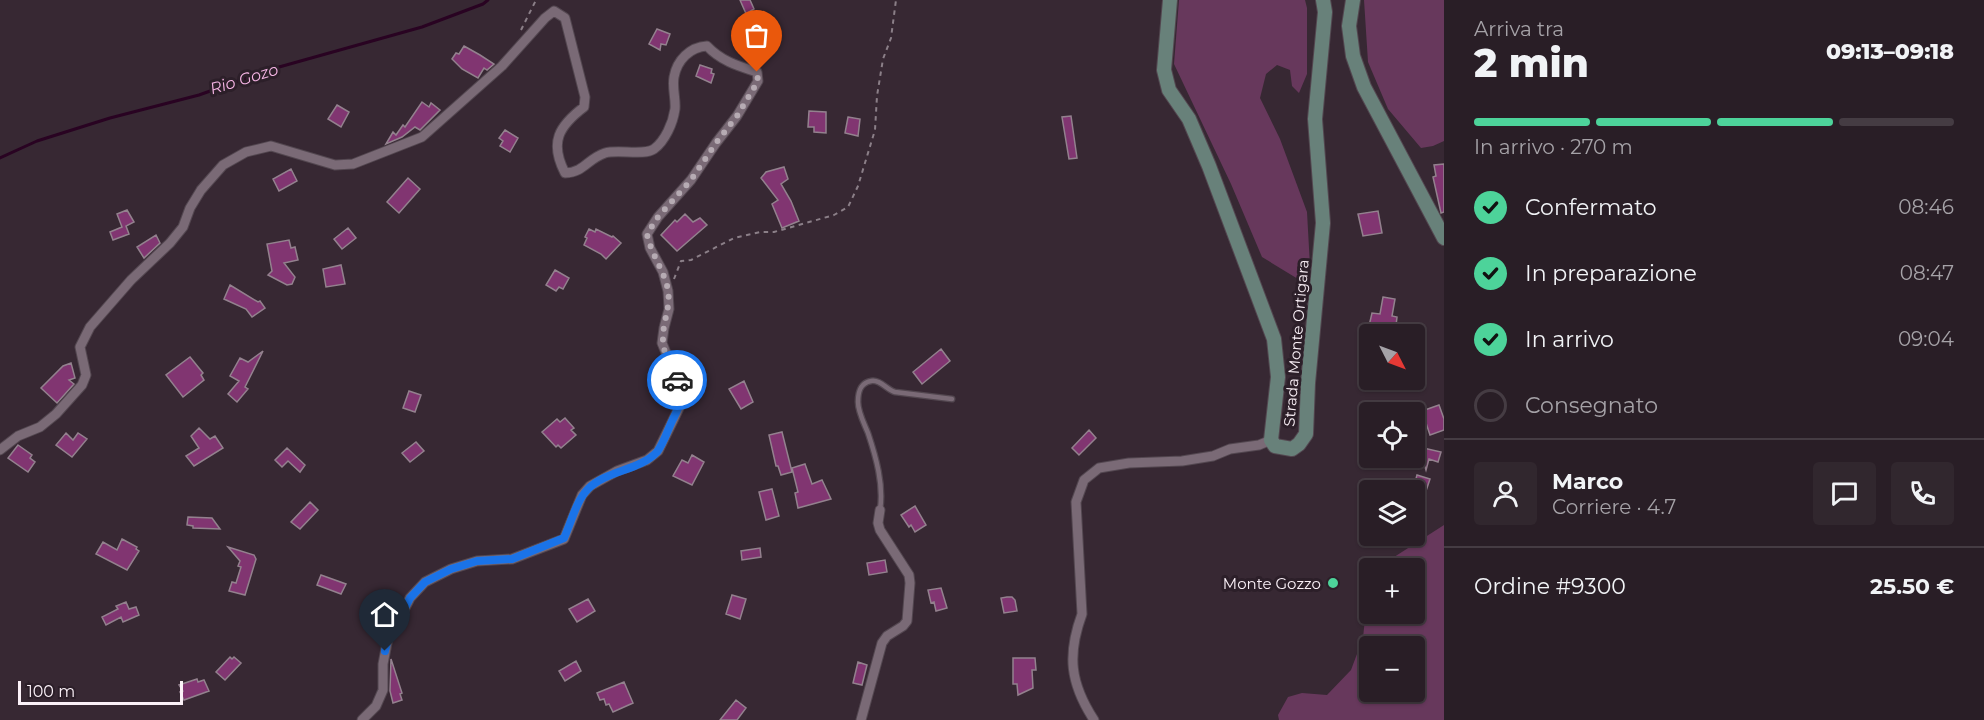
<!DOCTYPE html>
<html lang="it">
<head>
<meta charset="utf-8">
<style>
  body { margin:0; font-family:Montserrat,sans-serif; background:#31272e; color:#f1f3f6; height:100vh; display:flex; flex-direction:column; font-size:22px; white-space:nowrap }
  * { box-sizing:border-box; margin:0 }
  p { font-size:20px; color:#a5a2a7 }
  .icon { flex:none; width:33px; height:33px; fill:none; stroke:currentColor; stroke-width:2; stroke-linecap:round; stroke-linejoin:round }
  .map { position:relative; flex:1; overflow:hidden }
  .panel { display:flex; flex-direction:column; background:#291e26; width:540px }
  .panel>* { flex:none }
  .needle { width:39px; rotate:132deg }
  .buttons { position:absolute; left:1359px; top:324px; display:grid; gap:12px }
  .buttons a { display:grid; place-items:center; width:66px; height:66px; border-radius:6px; background:#291e26; box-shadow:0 2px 4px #0004,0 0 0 2px #453c43; font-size:30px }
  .scale { position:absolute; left:18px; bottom:15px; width:165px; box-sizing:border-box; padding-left:6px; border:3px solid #fbf1f8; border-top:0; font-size:16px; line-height:21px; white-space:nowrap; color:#fbf1f8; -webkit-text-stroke:4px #2c1f29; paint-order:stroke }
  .pin { position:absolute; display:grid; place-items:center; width:51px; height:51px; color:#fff; margin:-62px -26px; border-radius:50% 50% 50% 0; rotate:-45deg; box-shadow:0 0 6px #0007 }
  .pin .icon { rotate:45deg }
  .courier { position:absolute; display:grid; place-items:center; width:60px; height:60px; margin:-30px; border:4px solid #1a73e8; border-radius:50%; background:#fff; color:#222; box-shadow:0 2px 8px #0007 }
  .summary em { font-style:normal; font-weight:800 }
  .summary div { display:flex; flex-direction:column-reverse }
  .summary { display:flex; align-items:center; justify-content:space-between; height:102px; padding:0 30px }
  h1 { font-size:39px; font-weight:800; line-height:45px }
  .bar { display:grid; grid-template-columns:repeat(4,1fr); gap:9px 6px; align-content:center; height:72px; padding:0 30px }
  .bar i { height:8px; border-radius:4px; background:#453c43 }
  .bar .current { background:#4dd39a }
  .bar p { grid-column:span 4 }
  .line { display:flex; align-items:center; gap:15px; padding:0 30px; border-top:2px solid #453c43 }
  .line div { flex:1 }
  .round { display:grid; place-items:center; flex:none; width:63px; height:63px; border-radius:6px; background:#31272e }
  ol { padding:0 30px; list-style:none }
  li { display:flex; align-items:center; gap:18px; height:66px }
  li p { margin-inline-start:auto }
  li .icon { padding:6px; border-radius:50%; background:#4dd39a; color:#111; stroke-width:4 }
  li:last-child { color:#a5a2a7 }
  li i { width:33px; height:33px; border:3px solid #453c43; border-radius:50% }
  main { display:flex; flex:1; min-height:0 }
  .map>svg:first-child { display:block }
  .green { fill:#67385c; fill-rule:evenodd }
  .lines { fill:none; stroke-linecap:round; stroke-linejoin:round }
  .stream { stroke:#290322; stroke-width:3 }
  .building { fill:#813571; stroke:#93818e; stroke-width:1.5 }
  .service-casing { stroke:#534750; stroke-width:7 }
  .minor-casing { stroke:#534750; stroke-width:11 }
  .secondary-casing { stroke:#534750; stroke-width:16 }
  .path { stroke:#8b7f88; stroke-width:2; stroke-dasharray:4.5 4.5; stroke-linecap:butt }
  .service { stroke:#7a6a76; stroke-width:4.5 }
  .minor { stroke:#7a6a76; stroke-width:9 }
  .secondary { stroke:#68817a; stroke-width:14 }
  .done { stroke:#b6abb3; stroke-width:6; stroke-dasharray:0 10.8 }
  .route { stroke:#1a73e8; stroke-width:8 }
  .poi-dot { fill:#4dd39a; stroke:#2c1f29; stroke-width:2 }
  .labels { text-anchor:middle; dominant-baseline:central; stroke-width:6; stroke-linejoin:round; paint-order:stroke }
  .street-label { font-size:15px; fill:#fbf1f8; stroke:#2c1f29 }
  .poi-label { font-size:15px; fill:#fbf1f8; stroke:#2c1f29; text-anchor:end }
  .water-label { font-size:16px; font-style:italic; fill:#f5b4e4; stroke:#2c1f29 }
</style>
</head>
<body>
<main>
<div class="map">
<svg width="1444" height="720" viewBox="0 0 1444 720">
  <rect width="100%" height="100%" fill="#372833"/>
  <path class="green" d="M1179 0H1305L1307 8V74L1299 93 1292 86 1290 70 1277 65 1266 74 1260 98 1280 139 1307 212 1310 266 1298 279 1262 257 1231 184 1174 64Z
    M1364 0H1444V141L1433 146 1421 148 1388 109 1368 62Z
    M1444 525V720H1279L1278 715 1288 697 1302 693 1327 695 1351 670 1363 638 1369 579 1370 614H1414V568H1377ZM1370 646H1414V692H1370Z"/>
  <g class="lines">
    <path class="stream" d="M0 158 37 141 110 118 199 95 272 69 422 27 483 4 488 0"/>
  </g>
  <path class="building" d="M740 0H750L754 9 749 12 770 33 768 46 755 49 748 26 751 25Z
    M657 29 670 34 666 45 661 44 660 50 649 44Z
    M464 46 480 55 494 64 487 70 484 68 478 78 462 69 452 59 456 53 459 54Z
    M700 65 712 69 711 73 714 74 711 83 696 76Z
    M422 102 429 107 431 103 440 110 420 130 415 127 402 137 386 144 393 132 396 135 403 125 405 127Z
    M337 105 349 112 341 127 328 119Z
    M809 111 826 112V133L814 132V127H808Z
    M1071 116 1077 158 1069 159 1062 117Z
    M848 117 860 119 858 136 845 133Z
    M505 130 518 138 510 152 500 146 503 141 499 138Z
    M1444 164V212L1441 213 1433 177 1436 176 1434 165Z
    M784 167 788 179 781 184 791 201 799 221 782 228 772 204 778 200 761 178 766 172Z
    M291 169 297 181 279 191 273 179Z
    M408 178 420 189 399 213 387 202Z
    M127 210 134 222 126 226 129 234 113 240 110 232 122 227 117 214Z
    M1378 211 1382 233 1363 236 1358 214Z
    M685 214 693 222 700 218 707 225 677 251 661 235 675 220 677 222Z
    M348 228 356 238 342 249 334 239Z
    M589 229 595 232 596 229 612 237 613 236 621 243 606 259 601 254 584 245 587 238 585 237Z
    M156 235 160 243 144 258 137 247Z
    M289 240 291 248 295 247 298 260 284 263 295 277 292 284 287 285 268 275 272 271 267 244Z
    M341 265 345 284 326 287 323 269Z
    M555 270 569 278 563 289 559 287 556 291 546 285Z
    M230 285 258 302 260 301 265 308 252 317 246 309 224 299Z
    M1383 297 1395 299 1392 316 1397 317 1395 334H1374L1375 326H1369L1372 313 1380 314Z
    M941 349 950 361 922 384 913 372Z
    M263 351 245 387 248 389 237 402 228 394 239 381 230 376 240 358 248 362Z
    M190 357 203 373 201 375 204 380 183 397 166 375Z
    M71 363 75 378 69 380 74 384 57 403 41 388 63 366Z
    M744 381 753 402 741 409 729 389Z
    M409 391 421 395 415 412 403 408Z
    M1439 405 1444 419V430L1430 435 1422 411Z
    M565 418 574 428 571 430 576 435 561 448 558 445 556 447 542 432 557 419 560 422Z
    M199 428 210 439 215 436 223 448 194 466 186 456 199 448 191 436Z
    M1089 430 1096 438 1079 455 1072 448Z
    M782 432 792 472 781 475 778 466H776L769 435Z
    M66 433 73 440 78 433 87 439 72 457 56 445Z
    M416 442 424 451 410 462 402 453Z
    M18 445 32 455 30 458 35 462 28 472 8 458Z
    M1419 447 1441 452 1438 462 1429 459 1426 470Z
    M287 448 305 465 300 472 288 461 282 467 275 460Z
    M692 455 704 462 692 485 673 476 682 460 688 463Z
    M805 464 812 484 822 480 831 499 798 508 795 493 798 492 792 468Z
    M1417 475 1430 479 1424 497 1414 495V490H1413Z
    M772 489 779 516 766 520 759 492Z
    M310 502 318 510 300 529 291 522Z
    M915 506 926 525 915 532 911 525 909 527 901 515Z
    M188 517 212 518 220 529 193 528V526L187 525Z
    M122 539 137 547 136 549 139 551 127 570 96 554 103 542 117 550Z
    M228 547 254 555 256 559 245 595 229 591 232 582 236 583 241 567 238 566 240 561Z
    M760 548 761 557 742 560 741 551Z
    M885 560 887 572 869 575 867 563Z
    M321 575 346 584 341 594 317 585Z
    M941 588 947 608 936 611 934 602 931 603 928 590Z
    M732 595 746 599 740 619 726 614Z
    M1007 597H1012L1015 600 1017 611 1004 613 1001 598Z
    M588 599 595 611 577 622 569 609Z
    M126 602 129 609 136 607 139 615 123 622 121 617 106 625 102 617 118 609 116 606Z
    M230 657 232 659 234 657 241 663 225 680 216 672Z
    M1013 658H1035L1036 670H1032L1033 688 1018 695 1017 684H1013Z
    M391 659 402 693 400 694 402 700 393 703 390 691Z
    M576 661 581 671 565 681 559 671Z
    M858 662 867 665 862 685 853 683Z
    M197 679 198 682 204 680 209 691 184 700 180 692 183 691 179 685Z
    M624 682 633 703 613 712 609 704 606 705 604 699 600 700 597 693Z
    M736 700 746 708 737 720H720Z"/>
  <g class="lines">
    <g class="service-casing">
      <path id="service" d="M880 510C884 485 876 457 868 433 864 423 858 412 858 402 858 392 860 383 871 381 880 379 887 390 895 392L952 399"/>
    </g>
    <g class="minor-casing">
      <path id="minor" d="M0 450 18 436 40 427 56 414 82 385 86 375 80 347 90 327 131 280 170 243 183 227 190 208 201 190 223 165 246 152 271 146 335 165 353 164 422 137 502 66 545 18 554 11 565 18 585 97 584 107C559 126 549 142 565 173 585 172 587 159 605 153 618 149 644 156 654 149 665 141 673 123 675 109 676 99 672 88 674 77 677 60 690 47 707 46 721 61 738 66 757 72L758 81 737 116 716 143 691 180 658 217 647 234 650 248 663 272 668 291 669 309 664 328 662 343 682 392 681 404 658 451 647 460 617 471 590 486 582 495 564 539 512 559 477 561 451 569 425 582 410 598 398 622 388 638 383 664V690L376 706 362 720
        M861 720 882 643 887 636 903 626 907 621 910 583 909 575 880 530 878 523 880 510
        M1094 720C1070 683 1067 655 1082 614L1076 502 1084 480 1099 468 1129 463 1182 461 1213 456 1230 449 1259 445 1271 440"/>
    </g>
    <g class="secondary-casing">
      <path id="secondary" d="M1170 0 1164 70 1169 90 1189 119 1209 166 1274 339 1278 377 1271 440 1275 446 1292 449 1299 444 1306 434 1308 383 1323 223 1315 119 1325 12 1323 0
        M1353 0 1349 26 1353 56 1364 87 1444 238"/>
    </g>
    <path class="path" d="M521 30 536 0
      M674 279 681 261 691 260 734 238 760 232H774L834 215 848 207 858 186 875 130 877 96 883 59 891 38 896 0"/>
    <use href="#service" class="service"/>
    <use href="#minor" class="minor"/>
    <use href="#secondary" class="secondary"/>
  </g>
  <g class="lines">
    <path class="done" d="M677 380C672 368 663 353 663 341 662 323 671 308 668 290 664 270 651 254 647 234L658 217 691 180 716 143 737 116 758 81 757 72"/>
    <path class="route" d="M385 651 388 638 398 622 410 598 425 582 451 569 477 561 512 559 564 538C571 523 576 501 588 489 607 470 639 471 657 452 664 443 668 429 673 419 681 404 683 396 677 380"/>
  </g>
  <circle class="poi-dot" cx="1333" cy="583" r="6"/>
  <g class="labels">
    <g class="street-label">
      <text transform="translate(1296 343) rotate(-85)">Strada Monte Ortigara</text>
    </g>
    <g class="poi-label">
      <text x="1321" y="583">Monte Gozzo</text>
    </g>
    <g class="water-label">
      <text transform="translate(244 79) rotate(-17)">Rio Gozo</text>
    </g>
  </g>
</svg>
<div class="buttons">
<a><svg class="needle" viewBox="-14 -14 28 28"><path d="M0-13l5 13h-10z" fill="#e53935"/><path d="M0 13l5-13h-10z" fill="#a5a2a7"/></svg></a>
<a><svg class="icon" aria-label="locate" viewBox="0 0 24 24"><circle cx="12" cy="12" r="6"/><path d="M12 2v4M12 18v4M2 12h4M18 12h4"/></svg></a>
<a><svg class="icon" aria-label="layers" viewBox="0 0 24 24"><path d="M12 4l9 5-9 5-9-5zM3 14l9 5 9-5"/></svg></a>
<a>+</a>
<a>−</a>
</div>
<div class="scale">100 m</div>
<div class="pin" style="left:757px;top:72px;background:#ea580c"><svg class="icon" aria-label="bag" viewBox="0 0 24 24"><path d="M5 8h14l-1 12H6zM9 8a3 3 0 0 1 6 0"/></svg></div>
<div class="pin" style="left:385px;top:651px;background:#1f2937"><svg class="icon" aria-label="home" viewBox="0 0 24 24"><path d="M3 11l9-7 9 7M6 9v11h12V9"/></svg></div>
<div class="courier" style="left:677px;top:380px"><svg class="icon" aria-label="car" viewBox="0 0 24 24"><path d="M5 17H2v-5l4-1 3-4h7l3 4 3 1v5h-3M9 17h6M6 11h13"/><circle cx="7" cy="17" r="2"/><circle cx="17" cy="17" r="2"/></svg></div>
</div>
<section class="panel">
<div class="summary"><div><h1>2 min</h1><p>Arriva tra</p></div><em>09:13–09:18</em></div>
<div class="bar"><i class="current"></i><i class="current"></i><i class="current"></i><i></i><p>In arrivo · 270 m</p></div>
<ol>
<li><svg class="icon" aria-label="check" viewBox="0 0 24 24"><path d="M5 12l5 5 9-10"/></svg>Confermato<p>08:46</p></li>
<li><svg class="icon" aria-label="check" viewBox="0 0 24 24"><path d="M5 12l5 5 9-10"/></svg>In preparazione<p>08:47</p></li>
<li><svg class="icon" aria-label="check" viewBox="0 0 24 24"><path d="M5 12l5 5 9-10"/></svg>In arrivo<p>09:04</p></li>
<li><i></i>Consegnato</li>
</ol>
<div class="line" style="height:108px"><a class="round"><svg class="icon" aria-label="person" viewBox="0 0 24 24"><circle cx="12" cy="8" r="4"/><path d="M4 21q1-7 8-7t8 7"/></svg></a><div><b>Marco</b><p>Corriere · 4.7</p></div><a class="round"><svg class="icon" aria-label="chat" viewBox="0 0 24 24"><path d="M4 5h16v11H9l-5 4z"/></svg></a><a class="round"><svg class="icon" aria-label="phone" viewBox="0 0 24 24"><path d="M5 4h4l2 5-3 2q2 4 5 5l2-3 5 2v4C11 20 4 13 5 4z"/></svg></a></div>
<div class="line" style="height:78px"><div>Ordine #9300</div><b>25.50 €</b></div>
</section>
</main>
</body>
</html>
